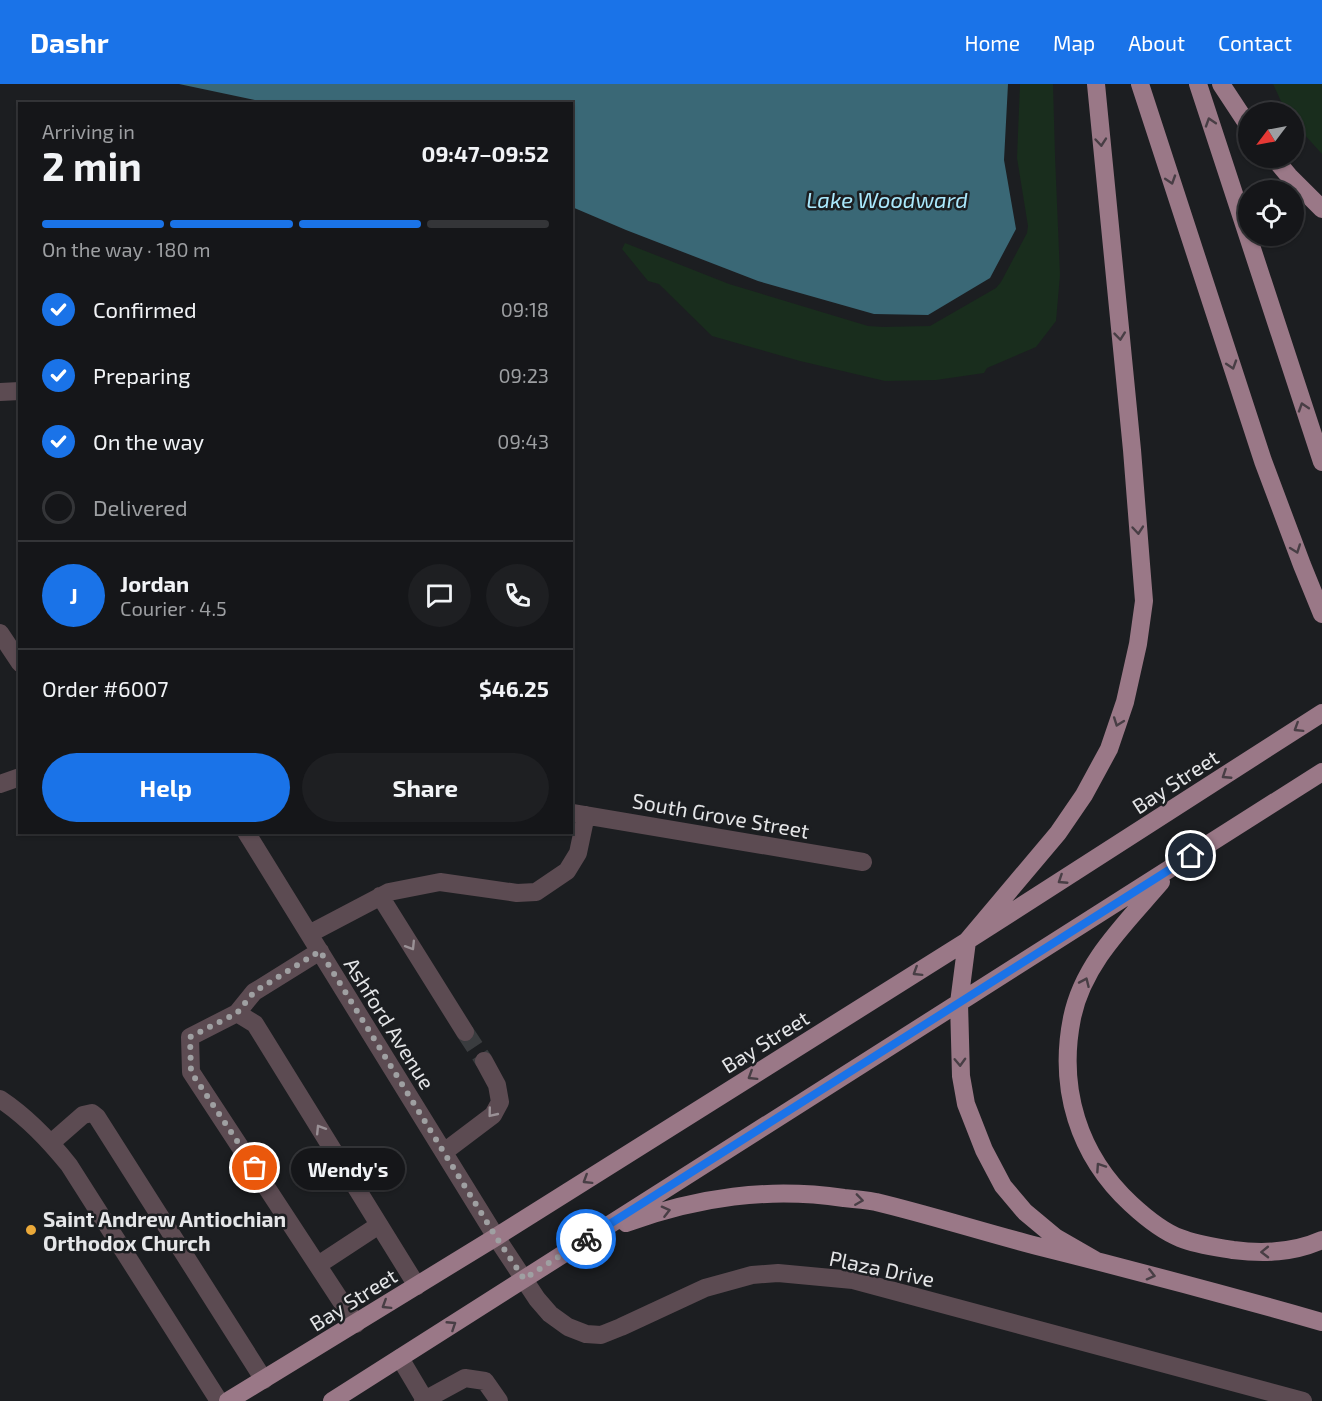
<!DOCTYPE html>
<html lang="en">
<head>
<meta charset="utf-8">
<style>
  body { margin:0; font-family:"Exo 2",sans-serif; background:#1e1f22; color:#f1f3f6; height:100vh; display:flex; flex-direction:column; font-size:22px; white-space:nowrap }
  * { box-sizing:border-box; margin:0 }
  p { font-size:20px; color:#9d9fa2 }
  .icon { flex:none; width:33px; height:33px; fill:none; stroke:currentColor; stroke-width:2; stroke-linecap:round; stroke-linejoin:round }
  .map { position:relative; flex:1; overflow:hidden }
  .sheet { position:absolute; left:18px; top:18px; width:555px; height:732px; display:flex; flex-direction:column; background:#151619; border-radius:0px; box-shadow:0 2px 4px #0004,0 0 0 2px #343538 }
  .sheet>* { flex:none }
  .needle { width:39px; rotate:238deg }
  .controls { position:absolute; left:1238px; top:18px; display:grid; gap:12px }
  .controls a { display:grid; place-items:center; width:66px; height:66px; border-radius:50%; background:#151619; box-shadow:0 2px 4px #0004,0 0 0 2px #343538; font-size:30px }
  .pin { position:absolute; display:grid; place-items:center; width:51px; height:51px; color:#fff; margin:-26px; border:3px solid #fff; border-radius:50%; box-shadow:0 2px 6px #0007 }
  .courier { position:absolute; display:grid; place-items:center; width:60px; height:60px; margin:-30px; border:4px solid #1a73e8; border-radius:50%; background:#fff; color:#222; box-shadow:0 2px 8px #0007 }
  .bubble { position:absolute; height:42px; border-radius:21px; background:#151619; box-shadow:0 2px 4px #0004,0 0 0 2px #343538; font-size:20px; font-weight:700; line-height:42px; text-align:center }
  .headline em { font-style:normal; font-weight:700 }
  .headline div { display:flex; flex-direction:column-reverse }
  .headline { display:flex; align-items:center; justify-content:space-between; height:102px; padding:0 24px }
  h1 { font-size:39px; font-weight:700; line-height:45px }
  .bar { display:grid; grid-template-columns:repeat(4,1fr); gap:9px 6px; align-content:center; height:72px; padding:0 24px }
  .bar i { height:8px; border-radius:4px; background:#343538 }
  .bar .selected { background:#1a73e8 }
  .bar p { grid-column:span 4 }
  .line { display:flex; align-items:center; gap:15px; padding:0 24px; border-top:2px solid #343538 }
  .line div { flex:1 }
  .round { display:grid; place-items:center; flex:none; width:63px; height:63px; border-radius:32px; background:#1e1f22 }
  ol { padding:0 24px; list-style:none }
  li { display:flex; align-items:center; gap:18px; height:66px }
  li p { margin-inline-start:auto }
  li .icon { padding:6px; border-radius:50%; background:#1a73e8; color:#fff; stroke-width:4 }
  li:last-child { color:#9d9fa2 }
  li i { width:33px; height:33px; border:3px solid #343538; border-radius:50% }
  .primary-button { display:flex; gap:12px; margin-top:auto; padding:12px 24px }
  .primary-button a { flex:1; height:69px; border-radius:36px; background:#1a73e8; color:#fff; font-size:24px; font-weight:700; line-height:69px; text-align:center }
  .primary-button a+a { background:#1e1f22; color:#f1f3f6 }
  header { display:flex; align-items:center; gap:36px; box-sizing:border-box; height:84px; padding:0 30px; background:#1a73e8; color:#fff }
  header strong { font-size:28px }
  nav { display:flex; gap:33px; margin-inline-start:auto; font-size:21px }
  .map>svg:first-child { display:block }
  .green { fill:#192d1d }
  .water { fill:#3a6876 }
  .lines { fill:none; stroke-linecap:round; stroke-linejoin:round }
  .minor-tunnel { stroke:#3a3c3f; stroke-width:18; stroke-dasharray:18 9; stroke-linecap:butt }
  .minor { stroke:#5c4b52; stroke-width:18 }
  .major { stroke:#9a7887; stroke-width:18 }
  .oneway { stroke:#483e45 }
  .oneway2 { stroke:#9a9196 }
  .done { stroke:#9fa0a2; stroke-width:6; stroke-dasharray:0 10.8 }
  .route { stroke:#1a73e8; stroke-width:8 }
  .poi-dot { fill:#eba939; stroke:#1c1e21; stroke-width:2 }
  .labels { text-anchor:middle; dominant-baseline:central; stroke-width:5; stroke-linejoin:round; paint-order:stroke }
  .street-label { font-size:21px; fill:#e5e6e8; stroke:#1c1e21 }
  .poi-label { font-size:21px; font-weight:bold; fill:#e5e6e8; stroke:#1c1e21; text-anchor:start }
  .water-label { font-size:22px; font-style:italic; fill:#aae8fc; stroke:#1c1e21 }
</style>
</head>
<body>
<header>
<strong>Dashr</strong>
<nav><a>Home</a><a>Map</a><a>About</a><a>Contact</a></nav>
</header>
<div class="map">
<svg width="1322" height="1317" viewBox="0 0 1322 1317">
  <rect width="100%" height="100%" fill="#1c1e21"/>
  <path class="green" d="M1020 0H1053L1055 72 1060 191 1056 237 1036 263 987 284 984 289 936 296 885 297 800 277 712 252 659 200 648 197 622 165 625 159 729 200 868 242 883 243 930 242 996 204 1001 198 1027 149 1028 142 1017 74Z
    M1273 0H1322V70L1293 38V28H1286Z"/>
  <path class="water" d="M179 0H1008L1004 76 1016 145 990 194 928 231 874 230 758 197 626 146 572 123V20H274Z"/>
  <g class="lines">
    <path class="minor-tunnel" d="M465 948 484 977"/>
    <path class="minor" d="M0 308 20 307
      M0 549 20 579
      M0 700 20 693
      M572 729 863 778
      M246 748 496 1153 537 1215 550 1230 568 1243 586 1250 601 1251 621 1243 705 1204 752 1191 778 1189 853 1196 1303 1317
      M380 812 465 948
      M309 850 389 808 440 798 517 809 536 808 567 787 578 769 586 731
      M320 867 254 908 237 929 190 953 191 988 356 1240
      M237 929 255 940 417 1202
      M0 1015C27 1033 49 1056 69 1081L219 1317
      M51 1059 83 1031 92 1029 97 1033 264 1296
      M444 1068 493 1031 500 1018 497 1001 484 977
      M318 1181 379 1141
      M400 1274 425 1316
      M423 1317 465 1294 485 1297 499 1317"/>
    <path class="major" d="M1140 0 1263 377 1302 481 1322 530
      M1198 0 1322 378
      M1221 0 1248 41
      M1274 74 1289 92 1322 125
      M1161 798C1126 839 1083 879 1072 934 1058 1004 1078 1071 1131 1120 1145 1133 1162 1147 1180 1154 1197 1161 1215 1163 1233 1166 1264 1170 1293 1169 1322 1156
      M626 1139C698 1113 768 1103 844 1114 855 1115 865 1116 876 1118 930 1131 983 1148 1037 1162 1133 1186 1227 1211 1322 1238
      M1095 1176 1055 1153 1025 1128 1003 1102 984 1066 966 1020 961 992 959 919 967 857 1058 749 1084 711 1109 665 1125 618 1138 560 1144 517 1141 480 1132 366 1096 0
      M228 1317 496 1153 967 857 1322 629
      M332 1317 1322 688"/>
  </g>
  <defs><path id="oneway-chevron" d="M-2-3.5L2.5 0L-2 3.5" fill="none" stroke-width="1.6" stroke-linecap="round" stroke-linejoin="round" transform="scale(1.5)"/></defs>
  <g class="oneway">
    <use href="#oneway-chevron" transform="translate(1210 38) rotate(-108)"/>
    <use href="#oneway-chevron" transform="translate(1101 58) rotate(85)"/>
    <use href="#oneway-chevron" transform="translate(1171 96) rotate(72)"/>
    <use href="#oneway-chevron" transform="translate(1120 252) rotate(84)"/>
    <use href="#oneway-chevron" transform="translate(1232 281) rotate(72)"/>
    <use href="#oneway-chevron" transform="translate(1303 323) rotate(-108)"/>
    <use href="#oneway-chevron" transform="translate(1138 446) rotate(85)"/>
    <use href="#oneway-chevron" transform="translate(1296 465) rotate(70)"/>
    <use href="#oneway-chevron" transform="translate(1118 638) rotate(110)"/>
    <use href="#oneway-chevron" transform="translate(1298 644) rotate(148)"/>
    <use href="#oneway-chevron" transform="translate(1226 691) rotate(147)"/>
    <use href="#oneway-chevron" transform="translate(1062 796) rotate(147)"/>
    <use href="#oneway-chevron" transform="translate(917 888) rotate(148)"/>
    <use href="#oneway-chevron" transform="translate(1085 898) rotate(-66)"/>
    <use href="#oneway-chevron" transform="translate(960 978) rotate(88)"/>
    <use href="#oneway-chevron" transform="translate(752 992) rotate(148)"/>
    <use href="#oneway-chevron" transform="translate(1100 1083) rotate(-124)"/>
    <use href="#oneway-chevron" transform="translate(587 1096) rotate(148)"/>
    <use href="#oneway-chevron" transform="translate(859 1116) rotate(8)"/>
    <use href="#oneway-chevron" transform="translate(666 1127) rotate(-14)"/>
    <use href="#oneway-chevron" transform="translate(1265 1168) rotate(179)"/>
    <use href="#oneway-chevron" transform="translate(1151 1191) rotate(14)"/>
    <use href="#oneway-chevron" transform="translate(386 1221) rotate(148)"/>
    <use href="#oneway-chevron" transform="translate(452 1241) rotate(-33)"/>
  </g>
  <g class="oneway2">
    <use href="#oneway-chevron" transform="translate(411 862) rotate(58)"/>
    <use href="#oneway-chevron" transform="translate(492 1029) rotate(129)"/>
    <use href="#oneway-chevron" transform="translate(320 1045) rotate(-122)"/>
  </g>
  <g class="lines">
    <path class="done" d="M255 1084 191 988 190 953 237 929 254 908 320 867 496 1153 524 1195 586 1155"/>
    <path class="route" d="M586 1155 1191 772"/>
  </g>
  <circle class="poi-dot" cx="31" cy="1146" r="6"/>
  <g class="labels">
    <g class="street-label">
      <text transform="translate(1175 697) rotate(-33)">Bay Street</text>
      <text transform="translate(721 731) rotate(10)">South Grove Street</text>
      <text transform="translate(390 939) rotate(58)">Ashford Avenue</text>
      <text transform="translate(765 957) rotate(-32)">Bay Street</text>
      <text transform="translate(882 1184) rotate(12)">Plaza Drive</text>
      <text transform="translate(353 1215) rotate(-32)">Bay Street</text>
    </g>
    <g class="poi-label">
      <text x="43" y="1134">Saint Andrew Antiochian<tspan x="43" dy="24">Orthodox Church</tspan></text>
    </g>
    <g class="water-label">
      <text x="887" y="115">Lake Woodward</text>
    </g>
  </g>
</svg>
<div class="controls">
<a><svg class="needle" viewBox="-14 -14 28 28"><path d="M0-13l5 13h-10z" fill="#e53935"/><path d="M0 13l5-13h-10z" fill="#9d9fa2"/></svg></a>
<a><svg class="icon" aria-label="locate" viewBox="0 0 24 24"><circle cx="12" cy="12" r="6"/><path d="M12 2v4M12 18v4M2 12h4M18 12h4"/></svg></a>
</div>
<div class="pin" style="left:255px;top:1084px;background:#ea580c"><svg class="icon" aria-label="bag" viewBox="0 0 24 24"><path d="M5 8h14l-1 12H6zM9 8a3 3 0 0 1 6 0"/></svg></div>
<div class="pin" style="left:1191px;top:772px;background:#1f2937"><svg class="icon" aria-label="home" viewBox="0 0 24 24"><path d="M3 11l9-7 9 7M6 9v11h12V9"/></svg></div>
<div class="courier" style="left:586px;top:1155px"><svg class="icon" aria-label="bike" viewBox="0 0 24 24"><circle cx="6" cy="16" r="4"/><circle cx="18" cy="16" r="4"/><path d="M6 16l4-8h5l3 8M10 8l3 8H6M13 5h3"/></svg></div>
<div class="bubble" style="left:291px;top:1064px;width:114px">Wendy's</div>
<section class="sheet">
<div class="headline"><div><h1>2 min</h1><p>Arriving in</p></div><em>09:47–09:52</em></div>
<div class="bar"><i class="selected"></i><i class="selected"></i><i class="selected"></i><i></i><p>On the way · 180 m</p></div>
<ol>
<li><svg class="icon" aria-label="check" viewBox="0 0 24 24"><path d="M5 12l5 5 9-10"/></svg>Confirmed<p>09:18</p></li>
<li><svg class="icon" aria-label="check" viewBox="0 0 24 24"><path d="M5 12l5 5 9-10"/></svg>Preparing<p>09:23</p></li>
<li><svg class="icon" aria-label="check" viewBox="0 0 24 24"><path d="M5 12l5 5 9-10"/></svg>On the way<p>09:43</p></li>
<li><i></i>Delivered</li>
</ol>
<div class="line" style="height:108px"><b class="round" style="background:#1a73e8;color:#fff">J</b><div><b>Jordan</b><p>Courier · 4.5</p></div><a class="round"><svg class="icon" aria-label="chat" viewBox="0 0 24 24"><path d="M4 5h16v11H9l-5 4z"/></svg></a><a class="round"><svg class="icon" aria-label="phone" viewBox="0 0 24 24"><path d="M5 4h4l2 5-3 2q2 4 5 5l2-3 5 2v4C11 20 4 13 5 4z"/></svg></a></div>
<div class="line" style="height:78px"><div>Order #6007</div><b>$46.25</b></div>
<div class="primary-button"><a>Help</a><a>Share</a></div>
</section>
</div>
</body>
</html>
